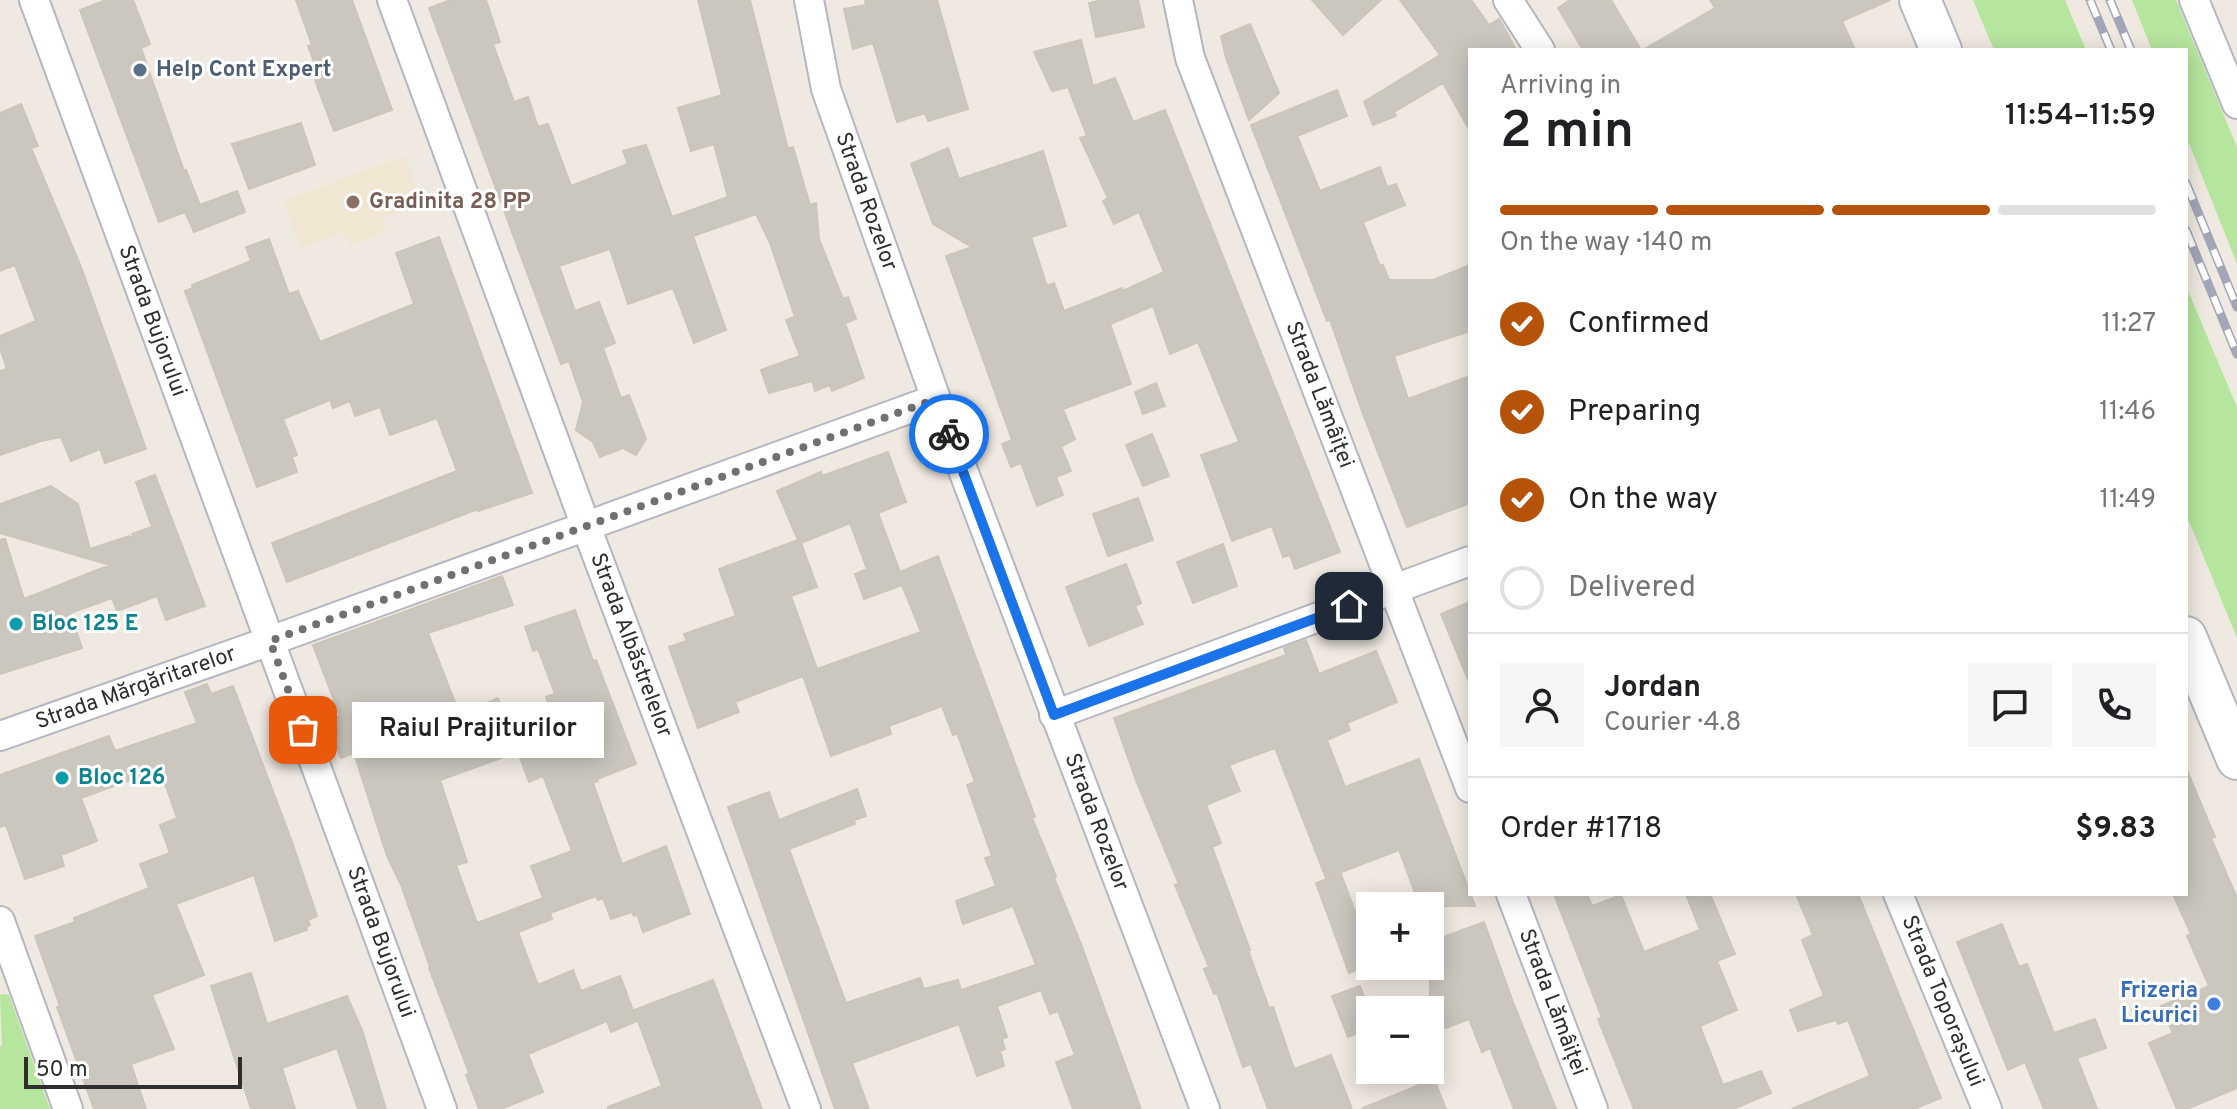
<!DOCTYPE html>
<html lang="en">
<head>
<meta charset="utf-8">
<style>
  body { margin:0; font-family:Overpass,sans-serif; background:#f6f6f6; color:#202124; height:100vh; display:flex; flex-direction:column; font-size:30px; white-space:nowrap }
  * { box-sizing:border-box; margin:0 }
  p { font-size:26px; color:#757577 }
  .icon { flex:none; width:44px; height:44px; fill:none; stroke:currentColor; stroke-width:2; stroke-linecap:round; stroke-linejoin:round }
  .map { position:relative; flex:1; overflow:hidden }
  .details { position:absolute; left:1468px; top:48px; width:720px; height:848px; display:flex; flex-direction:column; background:#fff; border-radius:0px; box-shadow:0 4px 20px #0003 }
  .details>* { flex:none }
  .tools { position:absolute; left:1356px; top:892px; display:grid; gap:16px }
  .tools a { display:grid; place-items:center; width:88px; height:88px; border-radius:0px; background:#fff; box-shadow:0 4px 20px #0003; font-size:40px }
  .scale { position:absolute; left:24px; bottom:20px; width:218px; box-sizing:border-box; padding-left:8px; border:4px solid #2e2e2e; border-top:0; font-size:22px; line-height:28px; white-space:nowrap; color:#2e2e2e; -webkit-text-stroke:6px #fff; paint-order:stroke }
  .pin { position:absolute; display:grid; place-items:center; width:68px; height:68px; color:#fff; margin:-34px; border-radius:16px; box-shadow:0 4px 12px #0006 }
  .courier { position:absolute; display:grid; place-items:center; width:80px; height:80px; margin:-40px; border:6px solid #1a73e8; border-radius:50%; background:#fff; color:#222; box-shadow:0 2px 10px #0007 }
  .bubble { position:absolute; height:56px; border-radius:0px; background:#fff; box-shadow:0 4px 20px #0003; font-size:26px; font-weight:600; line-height:56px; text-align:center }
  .headline em { font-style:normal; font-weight:600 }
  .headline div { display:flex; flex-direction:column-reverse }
  .headline { display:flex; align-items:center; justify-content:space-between; height:136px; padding:0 32px }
  h1 { font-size:52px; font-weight:600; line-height:60px }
  .bar { display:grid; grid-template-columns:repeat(4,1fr); gap:12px 8px; align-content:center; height:96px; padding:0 32px }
  .bar i { height:10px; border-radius:6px; background:#e0e0e0 }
  .bar .current { background:#b45309 }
  .bar p { grid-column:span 4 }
  .line { display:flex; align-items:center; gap:20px; padding:0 32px; border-top:2px solid #e0e0e0 }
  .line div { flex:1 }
  .round { display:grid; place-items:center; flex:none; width:84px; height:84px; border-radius:0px; background:#f6f6f6 }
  ol { padding:0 32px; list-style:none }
  li { display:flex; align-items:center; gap:24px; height:88px }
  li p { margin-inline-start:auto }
  li .icon { padding:8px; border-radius:50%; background:#b45309; color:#fff; stroke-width:4 }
  li:last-child { color:#757577 }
  li i { width:44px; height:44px; border:4px solid #e0e0e0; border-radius:50% }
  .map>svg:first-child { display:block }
  .education { fill:#f0e6d1 }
  .green { fill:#b6e59e }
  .building { fill:#cbc7bf; stroke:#cbc5ba; stroke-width:2; fill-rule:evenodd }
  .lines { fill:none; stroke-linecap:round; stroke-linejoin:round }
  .street-casing { stroke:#b4b7c1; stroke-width:32 }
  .secondary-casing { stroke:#b4b7c1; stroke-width:44 }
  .street { stroke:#fff; stroke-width:28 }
  .secondary { stroke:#fff; stroke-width:40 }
  .rail-casing { stroke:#a3a6b8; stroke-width:9 }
  .rail { stroke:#fff; stroke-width:6; stroke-dasharray:18; stroke-linecap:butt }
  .done { stroke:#726f6d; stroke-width:8; stroke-dasharray:0 14.4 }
  .route { stroke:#1a73e8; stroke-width:10 }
  .service-dot { fill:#5c6f8a; stroke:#fff; stroke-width:3 }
  .education-dot { fill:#8d6e63; stroke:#fff; stroke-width:3 }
  .culture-dot { fill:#0f9aa8; stroke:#fff; stroke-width:3 }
  .shop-dot { fill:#3f7fe0; stroke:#fff; stroke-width:3 }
  .labels { text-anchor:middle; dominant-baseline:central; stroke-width:6; stroke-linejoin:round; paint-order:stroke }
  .service-label { font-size:22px; font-weight:bold; fill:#4e5e75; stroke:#fff; text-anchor:start }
  .street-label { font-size:22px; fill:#2e2e2e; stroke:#fff }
  .education-label { font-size:22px; font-weight:bold; fill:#785e54; stroke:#fff; text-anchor:start }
  .culture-label { font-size:22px; font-weight:bold; fill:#0d838f; stroke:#fff; text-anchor:start }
  .shop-label { font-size:22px; font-weight:bold; fill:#366cbe; stroke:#fff; text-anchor:end }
</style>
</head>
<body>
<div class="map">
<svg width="2237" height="1109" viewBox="0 0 2237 1109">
  <rect width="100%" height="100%" fill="#efe9e1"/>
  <path class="education" d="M404 156 422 203 381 218 386 231 350 245 344 232 302 248 284 201Z"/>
  <path class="green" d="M1973 0H2065L2086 50H1994Z
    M2132 0H2176L2237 147V264L2186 136V50H2152Z
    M2186 286 2237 407V638L2186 514Z
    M3 994 9 995 50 1109H0V1047L2 1045 0 995Z"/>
  <path class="building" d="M106 0H133L150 44 141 48 184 171 186 170 200 205 237 191 245 212 194 232 185 212 159 222 80 10Z
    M296 0H352L392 110 334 131 315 80 320 78 308 46 312 45Z
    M451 0H486L500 42 493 44 514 102 528 97 538 127 548 124 571 186 628 164 623 151 646 145 672 217 728 197 714 144 691 151 678 108 722 95 698 0H750L788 149 793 147 810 205 816 203 819 239 843 299 848 297 856 319 845 323 864 378 832 391 830 385 815 391 812 381 769 393 761 370 800 356 786 320 795 317 770 243 756 214 693 236 726 330 694 343 673 288 628 304 610 249 559 266 575 311 599 302 615 343 603 348 621 398 629 395 646 439 636 455 623 448 600 457 593 442 576 430 583 402 569 361 561 364 429 8Z
    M865 0H937L968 109 928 121 925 113 897 122 873 43 853 49 844 9 866 5Z
    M1103 0H1138L1144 27 1096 37 1089 3Z
    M1312 0H1381L1343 35Z
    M1400 0H1471L1489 25 1499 19 1507 33 1516 50H1470V131L1443 83 1394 112 1396 116 1373 125 1364 102 1440 55Z
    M1570 0H1611L1641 50H1583L1558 8Z
    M1710 0H1890L1842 21 1855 50H1643L1715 8Z
    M1250 24 1279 93 1249 120 1226 58 1221 36Z
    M1081 40 1093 86 1115 78 1133 122 1165 110 1340 552 1295 569 1290 555 1283 557 1272 526 1232 541 1201 455 1239 442 1198 342 1170 354 1153 306 1110 324 1131 384 1063 409 1075 439 1061 447 1071 471 1056 477 1063 495 1037 506 1021 463 1011 467 1002 444 1012 440 946 256 972 247 933 224 911 164 948 148 959 179 1043 151 1066 226 1031 237 1047 286 1054 283 1064 311 1122 288 1123 291 1164 272 1139 212 1114 224 1103 201 1108 198 1080 138 1087 136 1068 87 1052 91 1034 52Z
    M1337 90 1347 116 1297 136 1320 191 1380 167 1387 187 1396 184 1405 205 1363 222 1380 266 1383 265 1389 280H1433L1470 265V331L1394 356 1408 399 1470 376V503L1407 527 1363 414 1330 320 1327 321 1251 125Z
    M21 104 38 146 31 148 81 267 146 449 105 463 100 449 71 461 61 437 41 441 0 455V371L7 369 0 348V336L36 321 15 265 0 271V113Z
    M301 123 315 165 249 189 232 144Z
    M439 237 532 493 478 511V509L287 582 272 543 457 471 437 418 390 435 380 407 355 416 350 401 333 408 330 400 283 419 297 455 292 457 297 472 257 487 185 291 193 288 192 285 251 261 246 247 269 239 289 294 298 291 320 342 414 304 396 253Z
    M1156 383 1165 406 1143 414 1135 392Z
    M1152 434 1169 476 1143 486 1126 445Z
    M888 452 906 502 878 513 900 572 938 556 1035 817 1032 818 1056 876 1054 878 1081 944 1141 1109H1073L1056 1062 1075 1055 1058 1011 1050 1014 1041 990 997 1006 1007 1037 1002 1039 1005 1049 1000 1051 1004 1066 977 1076 959 1024 852 1063 869 1109H835L728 807 769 792 779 820 857 789 866 816 854 820 855 824 789 849 846 1003 920 978 924 989 958 980 961 990 1036 965 1013 906 963 924 956 901 996 886 985 858 992 856 967 785 975 782 957 733 953 735 942 706 889 726 891 734 831 756 803 676 735 702 739 712 698 728 669 647 687 641 684 634 736 616 719 569 798 540 777 491 821 472 822 476ZM850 523 867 569 855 574 864 599 902 585 921 632 817 669 791 596 817 587 801 543Z
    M155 475 205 606 166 620 157 596 117 611 112 598 70 613 82 648 0 674V540L5 539 24 599 110 565 0 533V504L51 486 78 504 90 549 129 536 134 539 132 534 152 527 136 482Z
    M1138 498 1153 540 1108 556 1093 514Z
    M1223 544 1237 586 1193 603 1177 562Z
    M1126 564 1141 603 1135 606 1143 624 1089 646 1066 587Z
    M502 576 513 605 428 633 460 715 498 698 507 722 550 709 546 697 555 694 538 649 533 651 525 627 575 610 593 661 596 660 636 764 597 779 598 781 593 783 622 864 666 846 690 914 643 932 637 914 634 916 632 912 611 919 603 898 598 900 596 896 550 913 552 919 518 932 538 985 573 970 581 991 620 976 637 1021 611 1032 607 1021 528 1054 543 1092 501 1109H479L466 1075 469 1073 429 968 430 967 401 885 387 856 354 753 341 758 332 736 339 734 334 723 339 721 337 717 340 716 313 645ZM518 752 529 782 543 776 572 851 531 866 543 898 477 923 456 865 467 862 440 780Z
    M1470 602V682H1469L1441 614Z
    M1306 640 1319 674 1376 651 1397 702 1347 723 1350 730 1327 740 1345 787 1419 759 1475 906H1420L1399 850 1326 878 1275 748 1229 765 1240 791 1206 805 1221 843 1212 847 1250 950H1248L1269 1008 1273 1007 1294 1069 1331 1055 1352 1109H1268L1251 1064 1243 1067 1217 993 1214 994 1204 969 1209 967 1175 885 1179 884 1137 783 1114 718 1286 655 1284 648Z
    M207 684 211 694 233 686 291 839 317 916 308 920 310 925 306 927 307 930 275 941 254 875 176 904 204 975 152 995 174 1049 131 1064 146 1109H94L57 1007 60 1006 35 936 75 922 74 918 149 888 140 864 170 853 160 825 177 818 160 769 81 798 97 841 61 855 64 866 25 879 6 825 0 827V775L109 736 115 751 197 723 185 692Z
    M2186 768 2215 837 2211 838 2237 898V1088L2187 1109H2177L2149 1043 2173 1033 2161 1006 2209 986 2187 936 2191 934 2173 894H2186Z
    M1341 874 1362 930 1370 927V965L1349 973 1316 883Z
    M1554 894H1587L1592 906 1621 895 1644 952 1700 930 1686 894H1710L1735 954 1717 961 1737 1010 1700 1026 1723 1085 1761 1071 1771 1093 1733 1109H1634L1598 1019 1602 1018Z
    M1796 894H1858L1941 1098 1914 1109H1792L1870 1076 1848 1020 1838 1024 1836 1020 1798 1031 1790 1010 1824 996 1802 940 1813 935Z
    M1484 922 1513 1002 1556 1109H1514L1490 1048 1482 1052 1469 1019 1430 1034V942Z
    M2002 924 2019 967 2027 964 2054 1033 2095 1019 2106 1048 2077 1058 2097 1109H2044L2025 1062 2008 1070 1957 942Z
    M251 973 267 1024 347 996 362 1030 386 1109H358L337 1048 282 1068 295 1109H251L211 986Z
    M713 980 762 1109H608V1107L662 1086 634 1010Z
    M1360 986 1370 1012V1028L1348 1037 1332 996Z
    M1434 1079 1446 1109H1363V1108Z"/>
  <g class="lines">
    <g class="street-casing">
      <g id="street">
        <path id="s1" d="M34 0 442 1109"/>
        <path id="s2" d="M392 0 581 513 806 1109"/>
        <path id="s3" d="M809 0 826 89 936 399 1205 1109"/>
        <path id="s4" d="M1178 0 1190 58 1470 788"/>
        <path d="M1508 0 1540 50"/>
        <path d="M2194 0 2237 104"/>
        <path d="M1054 715 1470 561"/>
        <path id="s5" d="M0 736 270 641 936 399"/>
        <path id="s6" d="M1511 894 1593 1109"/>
        <path id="s7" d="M1898 894 1987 1109"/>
        <path d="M0 921 68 1109"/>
      </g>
    </g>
    <g class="secondary-casing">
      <path id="secondary" d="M1920 0 1941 50
        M2186 637 2237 759"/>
    </g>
    <use href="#street" class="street"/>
    <use href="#secondary" class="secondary"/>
    <g class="rail-casing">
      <path id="rail" d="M2090 0 2111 50
        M2110 0 2131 50
        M2186 183 2237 307
        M2186 230 2237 354"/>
    </g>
    <use href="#rail" class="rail"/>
  </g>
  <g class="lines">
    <path class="done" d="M303 730 270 641 936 399 949 434"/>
    <path class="route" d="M949 434 1054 715 1349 606"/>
  </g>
  <circle class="service-dot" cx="140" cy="70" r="8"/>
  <circle class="education-dot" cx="353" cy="202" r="8"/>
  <g class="culture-dot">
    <circle cx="16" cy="624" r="8"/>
    <circle cx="62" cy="778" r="8"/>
  </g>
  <circle class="shop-dot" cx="2214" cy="1004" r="8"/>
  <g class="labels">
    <g class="service-label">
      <text x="156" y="70">Help Cont Expert</text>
    </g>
    <g class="street-label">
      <text stroke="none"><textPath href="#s3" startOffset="210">Strada Rozelor</textPath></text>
      <text stroke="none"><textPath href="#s1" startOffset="342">Strada Bujorului</textPath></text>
      <text stroke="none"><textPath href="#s4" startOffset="420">Strada Lămâiței</textPath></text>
      <text stroke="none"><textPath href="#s2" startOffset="688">Strada Albăstrelelor</textPath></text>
      <text stroke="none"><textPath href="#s5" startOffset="144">Strada Mărgăritarelor</textPath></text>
      <text stroke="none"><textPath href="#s3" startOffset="872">Strada Rozelor</textPath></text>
      <text stroke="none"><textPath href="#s1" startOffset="1004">Strada Bujorului</textPath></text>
      <text stroke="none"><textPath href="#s6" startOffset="116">Strada Lămâiței</textPath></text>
      <text stroke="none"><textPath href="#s7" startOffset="116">Strada Toporașului</textPath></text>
    </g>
    <g class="education-label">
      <text x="369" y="202">Gradinita 28 PP</text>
    </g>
    <g class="culture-label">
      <text x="32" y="624">Bloc 125 E</text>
      <text x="78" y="778">Bloc 126</text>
    </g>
    <g class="shop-label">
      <text x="2198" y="991">Frizeria<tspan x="2198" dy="25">Licurici</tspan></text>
    </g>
  </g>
</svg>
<div class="tools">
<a>+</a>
<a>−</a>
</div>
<div class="scale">50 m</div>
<div class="pin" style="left:303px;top:730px;background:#ea580c"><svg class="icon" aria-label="bag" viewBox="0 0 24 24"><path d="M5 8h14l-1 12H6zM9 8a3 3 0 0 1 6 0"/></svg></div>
<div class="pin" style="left:1349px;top:606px;background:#1f2937"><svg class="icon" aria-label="home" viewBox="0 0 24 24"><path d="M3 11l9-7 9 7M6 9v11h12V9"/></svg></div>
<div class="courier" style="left:949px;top:434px"><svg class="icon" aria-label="bike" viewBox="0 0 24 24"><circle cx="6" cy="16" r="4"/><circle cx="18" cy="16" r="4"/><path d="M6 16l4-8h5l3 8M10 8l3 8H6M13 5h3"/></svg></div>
<div class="bubble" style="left:352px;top:702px;width:252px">Raiul Prajiturilor</div>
<section class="details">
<div class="headline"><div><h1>2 min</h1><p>Arriving in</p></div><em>11:54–11:59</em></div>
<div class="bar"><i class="current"></i><i class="current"></i><i class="current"></i><i></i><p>On the way · 140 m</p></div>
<ol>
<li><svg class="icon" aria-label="check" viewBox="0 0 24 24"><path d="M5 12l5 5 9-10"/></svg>Confirmed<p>11:27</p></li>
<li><svg class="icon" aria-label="check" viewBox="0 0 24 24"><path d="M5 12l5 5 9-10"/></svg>Preparing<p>11:46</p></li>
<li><svg class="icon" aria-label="check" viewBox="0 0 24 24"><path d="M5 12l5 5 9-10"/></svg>On the way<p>11:49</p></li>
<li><i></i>Delivered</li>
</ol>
<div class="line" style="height:144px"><a class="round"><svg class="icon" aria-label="person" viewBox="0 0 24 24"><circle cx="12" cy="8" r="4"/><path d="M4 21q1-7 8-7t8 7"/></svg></a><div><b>Jordan</b><p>Courier · 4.8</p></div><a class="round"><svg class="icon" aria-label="chat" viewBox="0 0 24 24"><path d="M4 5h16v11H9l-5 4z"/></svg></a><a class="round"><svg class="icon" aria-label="phone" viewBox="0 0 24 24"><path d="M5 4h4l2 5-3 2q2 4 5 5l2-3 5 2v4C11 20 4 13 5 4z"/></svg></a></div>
<div class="line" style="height:104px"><div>Order #1718</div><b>$9.83</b></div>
</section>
</div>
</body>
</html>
